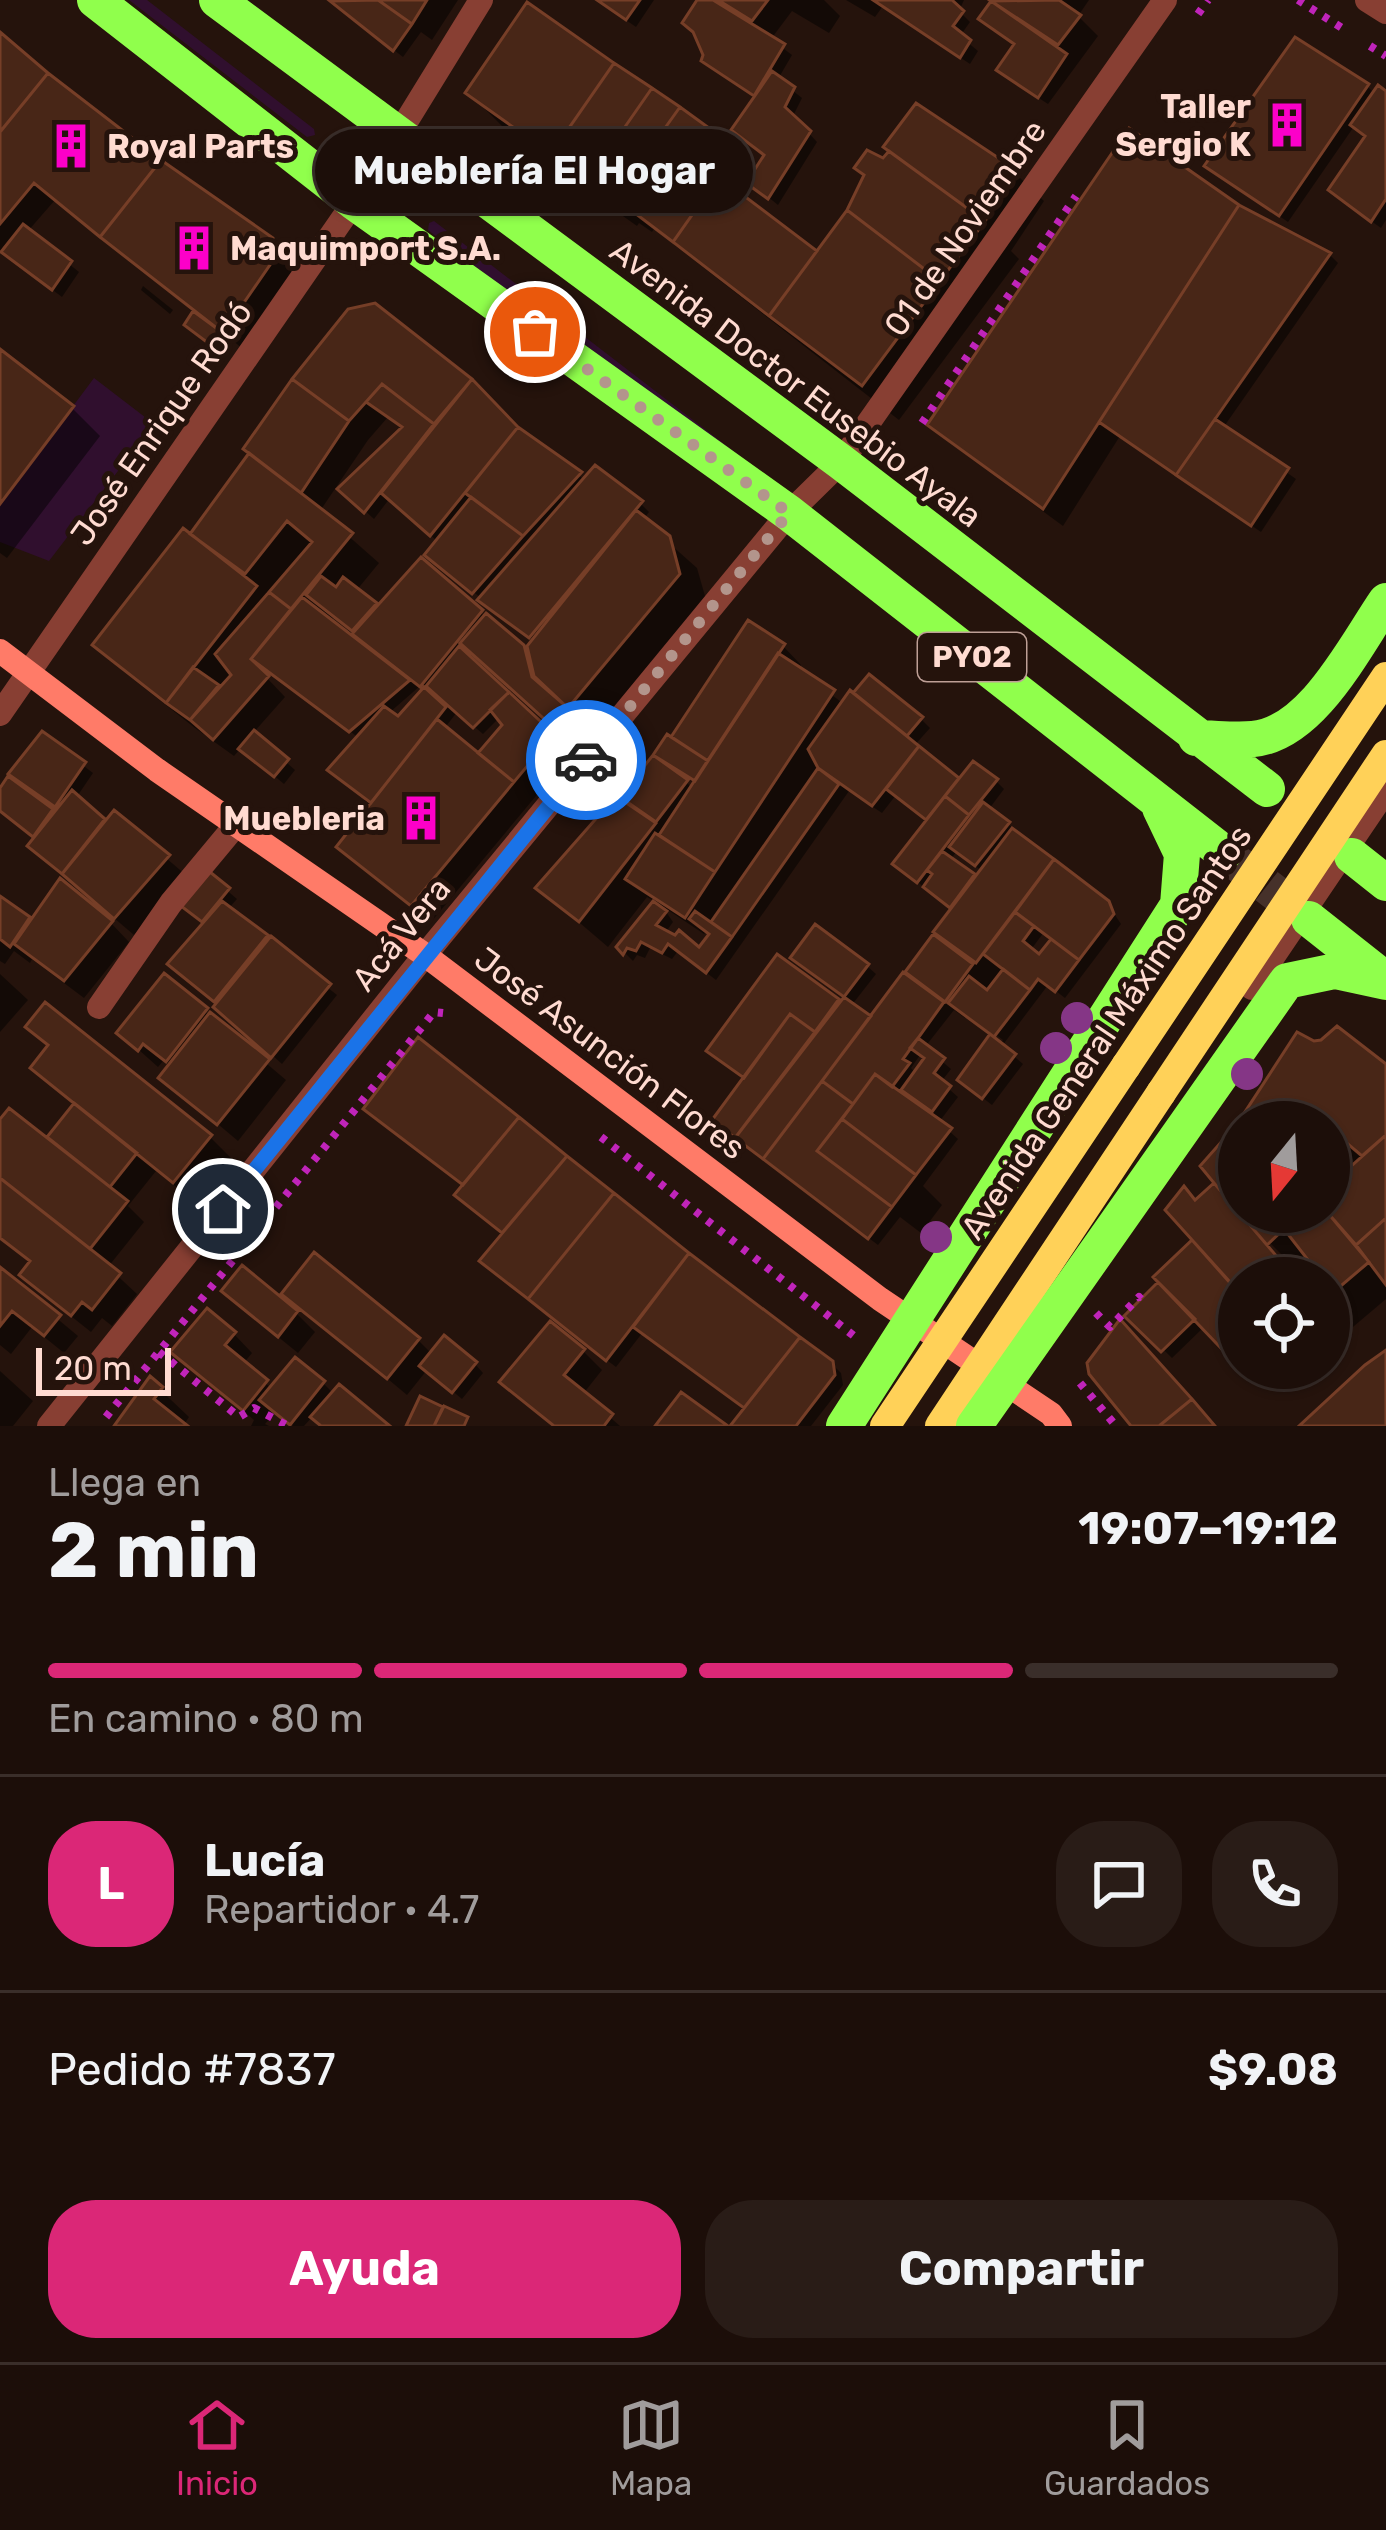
<!DOCTYPE html>
<html lang="es">
<head>
<meta charset="utf-8">
<style>
  body { margin:0; font-family:Rubik,sans-serif; background:#291c17; color:#f1f3f6; height:100vh; display:flex; flex-direction:column; font-size:45px; white-space:nowrap }
  * { box-sizing:border-box; margin:0 }
  p { font-size:39px; color:#a09c9c }
  .icon { flex:none; width:66px; height:66px; fill:none; stroke:currentColor; stroke-width:2; stroke-linecap:round; stroke-linejoin:round }
  .map { position:relative; height:1426px; overflow:hidden }
  .drawer { display:flex; flex-direction:column; background:#1c0e09; flex:1 }
  .drawer>* { flex:none }
  .needle { width:78px; rotate:198deg }
  .controls { position:absolute; left:1218px; top:1101px; display:grid; gap:24px }
  .controls a { display:grid; place-items:center; width:132px; height:132px; border-radius:50%; background:#1c0e09; box-shadow:0 3px 9px #0004,0 0 0 3px #3a2e2a; font-size:60px }
  .scale { position:absolute; left:36px; bottom:30px; width:135px; box-sizing:border-box; padding-left:12px; border:6px solid #ffdbd1; border-top:0; font-size:33px; line-height:42px; white-space:nowrap; color:#ffdbd1; -webkit-text-stroke:9px #25130c; paint-order:stroke }
  .pin { position:absolute; display:grid; place-items:center; width:102px; height:102px; color:#fff; margin:-51px; border:6px solid #fff; border-radius:50%; box-shadow:0 3px 12px #0007 }
  .courier { position:absolute; display:grid; place-items:center; width:120px; height:120px; margin:-60px; border:9px solid #1a73e8; border-radius:50%; background:#fff; color:#222; box-shadow:0 3px 15px #0007 }
  .bubble { position:absolute; height:84px; border-radius:42px; background:#1c0e09; box-shadow:0 3px 9px #0004,0 0 0 3px #3a2e2a; font-size:39px; font-weight:700; line-height:84px; text-align:center }
  .head em { font-style:normal; font-weight:700 }
  .head div { display:flex; flex-direction:column-reverse }
  .head { display:flex; align-items:center; justify-content:space-between; height:204px; padding:0 48px }
  h1 { font-size:78px; font-weight:700; line-height:90px }
  .bar { display:grid; grid-template-columns:repeat(4,1fr); gap:18px 12px; align-content:center; height:144px; padding:0 48px }
  .bar i { height:15px; border-radius:9px; background:#3a2e2a }
  .bar .selected { background:#db2777 }
  .bar p { grid-column:span 4 }
  .line { display:flex; align-items:center; gap:30px; padding:0 48px; border-top:3px solid #3a2e2a }
  .line div { flex:1 }
  .round { display:grid; place-items:center; flex:none; width:126px; height:126px; border-radius:48px; background:#291c17 }
  .cta { display:flex; gap:24px; margin-top:auto; padding:24px 48px }
  .cta a { flex:1; height:138px; border-radius:48px; background:#db2777; color:#fff; font-size:48px; font-weight:700; line-height:138px; text-align:center }
  .cta a+a { background:#291c17; color:#f1f3f6 }
  .tabs { display:flex; justify-content:space-around; align-items:center; height:168px; border-top:3px solid #3a2e2a; background:#1c0e09; font-size:33px; color:#a09c9c }
  .tabs a { display:grid; justify-items:center; gap:6px }
  .tabs .selected { color:#db2777 }
  .map>svg:first-child { display:block }
  .green { fill:#300f2e }
  .shadow { fill:#0007; fill-rule:evenodd }
  .building { fill:#482617; stroke:#763e27; stroke-width:3 }
  .lines { fill:none; stroke-linecap:round; stroke-linejoin:round }
  .highway-tunnel { stroke:#46312a; stroke-width:36; stroke-dasharray:36 18; stroke-linecap:butt }
  .path { stroke:#c024ba; stroke-width:8; stroke-dasharray:6 9; stroke-linecap:butt }
  .lane { stroke:#883f33; stroke-width:24 }
  .street { stroke:#883f33; stroke-width:24 }
  .secondary { stroke:#ff7b68; stroke-width:24 }
  .primary { stroke:#ffd158; stroke-width:30 }
  .highway { stroke:#90ff4c; stroke-width:36 }
  .primary-bridge { stroke:#ffd158; stroke-width:30 }
  .tree { fill:#853686 }
  .done { stroke:#b3958c; stroke-width:12; stroke-dasharray:0 21.6 }
  .route { stroke:#1a73e8; stroke-width:15 }
  .labels { text-anchor:middle; dominant-baseline:central; stroke-width:10; stroke-linejoin:round; paint-order:stroke }
  .shield { fill:#25130c; stroke:#be9f96; stroke-width:3 }
  .shield-label { font-size:30px; font-weight:bold; fill:#ffdbd1 }
  .poi-label { font-size:33px; font-weight:bold; fill:#ffdbd1; stroke:#25130c; text-anchor:end }
  .street-label { font-size:33px; fill:#ffdbd1; stroke:#25130c }
</style>
</head>
<body>
<div class="map">
<svg width="1386" height="1426" viewBox="0 0 1386 1426">
  <rect width="100%" height="100%" fill="#25130c"/>
  <path class="green" d="M129 0H147L314 129 315 135 307 137Z
    M434 221 758 470 751 479 428 230 429 223Z
    M94 378 154 424 49 561 0 542V504Z"/>
  <path class="shadow" d="M329 0H458L432 40 421 32 403 57Z
    M597 0H654L636 27Z
    M701 0H824L840 16 829 33 792 11 771 39 792 55 778 79 802 98 793 116 817 142 778 205 747 180 737 194 817 255 884 162 916 107 1016 174 1044 201 1011 251 1019 259 899 420 654 229 652 232 639 223 637 226 517 141 469 93 736 151 757 172 767 156 757 98 704 60Z
    M846 0H964L959 11 970 22 960 36 978 51 970 64 883 6 875 17Z
    M994 0H1089L1078 16 1098 36 1048 104 1008 78 1016 45 982 18Z
    M0 36 159 163 271 240 291 260 292 279 243 349 232 340 222 353 196 334 188 325 196 312 55 200 28 231 79 272 62 297 0 250Z
    M1367 86 1375 94 1386 95V220L1381 228 1340 199 1368 137 1355 125 1288 222 1217 174Z
    M1237 208 1330 255 1338 263 1223 428 1296 479 1261 532 1120 436 1063 526 950 443 931 425Z
    M143 286 173 310 170 314 141 290Z
    M349 312 470 381 519 431 586 481 596 470 641 504 649 512 643 520 697 568 707 603 598 733 535 672 539 687 575 719 562 733 468 646 463 653 571 754 431 922 340 846 374 804 359 738 272 674 268 679 285 697 253 733 295 770 284 784 241 748 234 756 195 728 124 672 96 644 191 539ZM388 417 405 428 341 489 374 519 390 498 438 542 437 563 535 641 534 659 421 561 379 608 356 591 379 563 320 511 368 440ZM334 617 349 630 346 634 331 622ZM420 686 425 690 399 720 389 713ZM457 712 483 734 500 717 506 725 479 757 444 729Z
    M0 353 72 408 100 436 7 558 0 553Z
    M783 646 801 665 798 670 844 704 869 678 921 719 930 728 914 746 959 782 996 781 1004 789 989 809 1107 903 1121 924 1065 998 1048 985 1002 1046 1023 1064 992 1105 970 1088 1003 1040 969 1014 965 1018 954 1010 925 1047 951 1069 941 1082 958 1097 939 1122 958 1139 923 1186 942 1205 921 1233 900 1217 878 1245 725 1129 746 1080 777 958 839 1003 847 999 803 966H867L876 974 851 1006 871 1020 924 987 909 972 955 910 904 872 929 821 896 795 882 813 849 791 716 980 678 951 672 959 650 948 645 958 637 955 633 961 625 953 620 947 656 902 647 897 608 947 539 888 620 802 656 757ZM679 771 697 783 693 789 677 773ZM957 851 983 872 977 880 950 860ZM662 906 704 934 707 931 712 935 700 952 665 933 673 922ZM1044 932 1054 940 1040 958 1030 951ZM920 1055 927 1060 916 1074 911 1068Z
    M43 735 93 773 76 798 106 824 115 814 187 876 134 935 40 855 37 839 0 809V795Z
    M210 876 237 899 228 909 337 995 282 1064 171 964 206 924 194 914Z
    M0 899 33 923H111L129 942 84 998 32 959 30 963 14 951 5 964 0 961Z
    M0 974 28 1000 0 1032Z
    M164 977 286 1080 238 1141 162 1077 171 1066 163 1061 158 1067 120 1033Z
    M29 1026 210 1137 238 1165 203 1208 156 1171 128 1206 144 1222 108 1267 137 1294 112 1326 102 1318 91 1332 42 1293 32 1264 0 1238V1124L47 1142 75 1106 34 1067 50 1047Z
    M418 1041 831 1363 841 1373 843 1385 811 1426H734L746 1411 643 1332 616 1367 501 1280 483 1261 505 1234 467 1203 466 1186Z
    M1386 1068V1299L1347 1332 1338 1323 1329 1329V1278L1310 1258 1297 1270 1266 1239 1263 1242 1293 1278H1239V1363L1204 1327 1172 1358 1129 1316 1162 1282 1158 1277 1196 1240 1197 1203 1213 1188 1231 1135 1239 1144V1212H1329L1338 1181 1329 1173V1122H1253Z
    M0 1271 78 1336 64 1353 32 1327 11 1354 0 1345Z
    M285 1293 418 1340 432 1354 475 1364 483 1373 462 1399 427 1370 407 1395Z
    M244 1309 296 1313 315 1332 298 1353Z
    M234 1334 252 1353 243 1364 272 1389 323 1383 334 1394 339 1388 385 1426H323L313 1416 304 1426H293L276 1412 265 1424 269 1426H251L254 1420 174 1352Z
    M583 1351 602 1370 583 1394 620 1426H554L503 1382Z
    M1244 1368H1282L1262 1387Z
    M0 1371 33 1401 13 1426H0Z
    M150 1380 189 1417 183 1426H118Z"/>
  <path class="building" d="M378 0H427L412 24Z
    M378 0 412 24 393 51 330 1Z
    M597 0H640L626 20Z
    M697 0H713L785 44 754 96 701 61 703 55 693 32 682 23Z
    M718 0H768L752 21Z
    M873 0H952L964 11 953 26 971 40 960 58Z
    M1059 0 1081 15 1058 45 991 1Z
    M991 1 1067 54 1038 98 996 70 1014 44 978 19Z
    M527 2 614 63 551 154 465 93Z
    M0 32 48 73 0 132Z
    M1295 37 1369 84 1279 216 1204 166Z
    M614 63 652 88 588 180 551 154Z
    M772 71 795 87 785 107 811 131 768 199 746 183 764 155 731 130Z
    M48 73 161 160 100 237 34 183 0 224V132Z
    M1378 85 1386 91V199L1371 222 1328 190 1365 136 1350 125Z
    M652 88 680 107 615 198 588 180Z
    M916 103 1018 171 985 221 883 147Z
    M680 107 738 149 673 242 615 198Z
    M1129 128 1239 205 1043 509 927 425Z
    M867 150 883 158 889 151 985 221 940 281 847 210 864 175 854 168Z
    M161 160 273 238 274 259 223 333 100 237Z
    M719 177 817 251 769 316 673 242Z
    M1239 205 1331 253 1176 475 1099 422Z
    M847 210 940 281 862 386 769 316Z
    M23 224 72 261 52 290 1 252Z
    M375 303 472 379 434 424 382 384 349 421 292 379 348 309Z
    M193 311 223 333 212 346 184 325Z
    M0 349 74 406 0 504Z
    M292 379 349 421 301 493 243 449Z
    M472 379 518 427 430 536 381 493Z
    M382 384 434 424 364 513 337 489 402 427 366 402Z
    M1215 419 1289 468 1251 526 1176 475Z
    M518 427 582 472 523 536 465 493Z
    M249 453 353 533 291 609 269 592 312 542 287 521 245 574 190 534Z
    M595 465 643 501 529 638 477 600Z
    M471 497 523 536 472 594 424 555Z
    M636 510 670 536 680 574 568 708 534 676 527 646Z
    M183 528 257 586 166 703 92 645Z
    M421 557 483 610 420 687 352 634Z
    M321 576 336 587 343 577 377 603 352 631 306 595Z
    M269 592 291 609 251 659 269 676 213 740 190 720 231 675 215 654Z
    M302 597 410 680 349 732 251 659Z
    M486 613 524 645 532 677 568 708 552 726 460 643Z
    M748 620 785 644 708 761 671 737Z
    M459 646 509 692 473 728 426 686Z
    M778 653 835 690 715 872 659 835Z
    M193 667 219 685 190 720 166 703Z
    M869 674 923 717 907 736 853 693Z
    M424 687 446 707 371 803 327 770 384 706 398 716Z
    M850 690 919 746 872 806 818 768 808 749Z
    M509 692 554 734 514 782 478 753 502 725 490 710Z
    M437 719 514 782 411 906 336 847Z
    M254 730 289 759 274 777 238 749Z
    M42 731 86 762 55 807 8 774Z
    M667 734 708 761 695 781 653 755Z
    M919 746 959 778 926 820 886 789Z
    M653 755 688 780 656 822 620 797Z
    M973 761 998 779 969 815 945 796Z
    M818 768 839 784 732 937 711 922Z
    M8 776 53 809 33 837 0 811V788Z
    M72 790 105 819 62 874 27 846Z
    M616 796 656 823 579 922 535 888Z
    M945 796 969 815 917 883 892 864Z
    M983 802 1010 822 975 866 949 847Z
    M114 810 170 855 114 919 62 874Z
    M1012 828 1054 859 976 963 933 932Z
    M655 833 715 872 685 918 625 879Z
    M942 851 975 874 950 908 923 887 932 874 927 870Z
    M1054 859 1109 901 1114 914 1079 960 1015 912Z
    M210 872 230 888 202 922 181 906Z
    M60 878 113 921 64 981 14 944Z
    M0 896 30 917 10 947 0 939Z
    M222 901 268 935 214 1002 167 964Z
    M653 901 667 911 656 925 675 935 679 930 699 947 709 934 689 919 695 911 732 937 706 973 668 944 662 953 641 942 636 951 627 948 623 955 616 947Z
    M1015 912 1034 926 1023 941 1039 954 1051 939 1079 960 1055 992 1038 979 1030 990 983 954Z
    M815 924 869 964 844 997 790 958Z
    M933 934 973 964 945 1002 905 972Z
    M271 936 331 984 271 1058 213 1007Z
    M777 954 839 999 815 1032 790 1014 744 1078 706 1051Z
    M1003 969 1030 990 994 1037 948 1003 969 976 987 990Z
    M903 972 944 1002 903 1059 910 1063 892 1087 875 1074 853 1104 822 1081Z
    M164 973 208 1008 166 1062 143 1044 138 1051 116 1033Z
    M844 997 871 1016 763 1159 735 1138Z
    M45 1002 212 1135 173 1183 30 1068 48 1045 25 1027Z
    M210 1012 270 1059 217 1125 158 1078Z
    M790 1014 815 1032 735 1138 712 1120Z
    M1337 1026 1386 1064V1135L1362 1156 1342 1139 1329 1152V1122H1249L1243 1115 1297 1032 1314 1041 1321 1040Z
    M990 1034 1016 1054 982 1099 957 1080Z
    M418 1037 519 1117 463 1185 363 1109Z
    M918 1038 945 1058 934 1073 951 1086 932 1112 901 1090 924 1058 910 1048Z
    M875 1074 952 1128 916 1175 842 1119Z
    M822 1081 853 1104 817 1151 892 1207 868 1239 763 1159Z
    M74 1103 137 1153 110 1187 47 1137Z
    M9 1108 128 1201 90 1249 0 1178V1119Z
    M519 1117 567 1156 502 1233 454 1195Z
    M842 1119 916 1175 892 1207 817 1151Z
    M1231 1131 1239 1144V1212H1327L1369 1262 1329 1296V1278H1322L1284 1229 1267 1245 1214 1183 1200 1166Z
    M1386 1135V1218L1356 1245 1327 1212 1329 1186Z
    M567 1156 614 1193 528 1299 479 1261Z
    M0 1178 121 1273 92 1310 82 1302 71 1316 19 1275 30 1261 0 1238Z
    M1214 1183 1267 1245 1295 1278H1239V1292L1165 1210 1184 1186 1195 1200Z
    M614 1193 689 1253 606 1361 528 1299Z
    M1386 1218V1285L1356 1245Z
    M1192 1240 1239 1293V1367L1153 1277Z
    M314 1252 420 1338 387 1379 281 1294Z
    M689 1253 800 1337 744 1408 633 1327Z
    M242 1265 298 1311 278 1337 221 1291Z
    M0 1267 61 1315 44 1336 12 1311 0 1326Z
    M1158 1282 1195 1319 1161 1352 1124 1316Z
    M207 1308 236 1332 225 1345 268 1380 243 1411 170 1352Z
    M1120 1319 1192 1399 1159 1426H1131L1089 1374 1087 1363Z
    M550 1321 585 1349 564 1375 613 1414 604 1426H554L499 1382Z
    M444 1335 477 1362 452 1393 419 1366Z
    M800 1337 833 1361 835 1375 796 1426H730Z
    M1386 1350V1426H1299L1365 1365Z
    M295 1357 325 1381 290 1425 259 1400Z
    M150 1376 163 1387 154 1399 188 1426H114Z
    M339 1384 390 1426H321L310 1417Z
    M681 1392 728 1426H655Z
    M420 1396 443 1407 434 1426H406Z
    M1192 1399 1215 1426H1159Z
    M444 1406 468 1417 464 1426H434Z"/>
  <g class="lines">
    <path class="highway-tunnel" d="M1224 853 1309 919"/>
    <path class="path" d="M1298 0 1342 28
      M1198 14 1208 0
      M1370 46 1386 56
      M922 423 1076 196
      M601 1137 854 1336
      M1096 1313 1110 1327 1139 1297 1141 1299
      M159 1352 239 1417 254 1408 288 1426
      M1080 1383 1116 1426
      M106 1417 434 1012 443 1013"/>
    <path class="lane" d="M1252 988 1386 790
      M99 1007 171 903 235 826"/>
    <path class="street" d="M1367 0 1386 12
      M0 714 377 169 481 0
      M49 1426 425 955 789 513 841 462 1165 0"/>
    <path class="secondary" d="M0 651 157 770 425 955 880 1299 1051 1414 1060 1426"/>
    <path class="primary" d="M885 1426 1126 1066
      M940 1426 1161 1093"/>
    <path class="highway" d="M95 0 354 202 789 513 1224 853
      M217 0 841 462 1267 789
      M1196 738C1215 738 1234 741 1253 739 1312 734 1355 646 1386 601
      M1352 856 1386 883
      M1309 919 1381 976
      M844 1426 1178 905 1182 854 1160 808
      M974 1426 1287 981 1335 971 1386 982"/>
    <path class="primary-bridge" d="M1126 1066 1386 677
      M1161 1093 1386 755"/>
  </g>
  <g class="tree">
    <circle cx="1077" cy="1018" r="16"/>
    <circle cx="1056" cy="1048" r="16"/>
    <circle cx="1247" cy="1074" r="16"/>
    <circle cx="936" cy="1237" r="16"/>
  </g>
  <g class="lines">
    <path class="done" d="M535 332 789 513 586 760"/>
    <path class="route" d="M223 1209 586 760"/>
  </g>
  <defs>
    <g id="building-bare" transform="scale(3.6)"><path d="M-4-6H4V6H1V3H-1V6H-4ZM-2.5-4.3h1.7v1.8h-1.7ZM.8-4.3h1.7v1.8H.8ZM-2.5-1h1.7V.8h-1.7ZM.8-1h1.7V.8H.8Z" fill="#fc00c9" stroke="#25130c" stroke-width="2.5" paint-order="stroke"/></g>
  </defs>
  <g fill-rule="evenodd">
    <use href="#building-bare" x="1287" y="125"/>
    <use href="#building-bare" x="71" y="146"/>
    <use href="#building-bare" x="194" y="248"/>
    <use href="#building-bare" x="421" y="818"/>
  </g>
  <g class="labels">
    <rect class="shield" x="918" y="633" width="108" height="48" rx="9"/>
    <g class="shield-label">
      <text x="972" y="657">PY02</text>
    </g>
    <g class="poi-label">
      <text x="1251" y="106">Taller<tspan x="1251" dy="38">Sergio K</tspan></text>
      <text x="107" y="146" text-anchor="start">Royal Parts</text>
      <text x="230" y="248" text-anchor="start">Maquimport S.A.</text>
      <text x="385" y="818">Muebleria</text>
    </g>
    <g class="street-label">
      <text transform="translate(965 228) rotate(-55)">01 de Noviembre</text>
      <text transform="translate(796 383) rotate(37)">Avenida Doctor Eusebio Ayala</text>
      <text transform="translate(161 423) rotate(-55)">José Enrique Rodó</text>
      <text transform="translate(401 934) rotate(-51)">Acá Vera</text>
      <text transform="translate(1106 1032) rotate(-56)">Avenida General Máximo Santos</text>
      <text transform="translate(610 1053) rotate(37)">José Asunción Flores</text>
    </g>
  </g>
</svg>
<div class="controls">
<a><svg class="needle" viewBox="-14 -14 28 28"><path d="M0-13l5 13h-10z" fill="#e53935"/><path d="M0 13l5-13h-10z" fill="#a09c9c"/></svg></a>
<a><svg class="icon" aria-label="locate" viewBox="0 0 24 24"><circle cx="12" cy="12" r="6"/><path d="M12 2v4M12 18v4M2 12h4M18 12h4"/></svg></a>
</div>
<div class="scale">20 m</div>
<div class="pin" style="left:535px;top:332px;background:#ea580c"><svg class="icon" aria-label="bag" viewBox="0 0 24 24"><path d="M5 8h14l-1 12H6zM9 8a3 3 0 0 1 6 0"/></svg></div>
<div class="pin" style="left:223px;top:1209px;background:#1f2937"><svg class="icon" aria-label="home" viewBox="0 0 24 24"><path d="M3 11l9-7 9 7M6 9v11h12V9"/></svg></div>
<div class="courier" style="left:586px;top:760px"><svg class="icon" aria-label="car" viewBox="0 0 24 24"><path d="M5 17H2v-5l4-1 3-4h7l3 4 3 1v5h-3M9 17h6M6 11h13"/><circle cx="7" cy="17" r="2"/><circle cx="17" cy="17" r="2"/></svg></div>
<div class="bubble" style="left:315px;top:129px;width:438px">Mueblería El Hogar</div>
</div>
<section class="drawer">
<div class="head"><div><h1>2 min</h1><p>Llega en</p></div><em>19:07–19:12</em></div>
<div class="bar"><i class="selected"></i><i class="selected"></i><i class="selected"></i><i></i><p>En camino · 80 m</p></div>
<div class="line" style="height:216px"><b class="round" style="background:#db2777;color:#fff">L</b><div><b>Lucía</b><p>Repartidor · 4.7</p></div><a class="round"><svg class="icon" aria-label="chat" viewBox="0 0 24 24"><path d="M4 5h16v11H9l-5 4z"/></svg></a><a class="round"><svg class="icon" aria-label="phone" viewBox="0 0 24 24"><path d="M5 4h4l2 5-3 2q2 4 5 5l2-3 5 2v4C11 20 4 13 5 4z"/></svg></a></div>
<div class="line" style="height:156px"><div>Pedido #7837</div><b>$9.08</b></div>
<div class="cta"><a>Ayuda</a><a>Compartir</a></div>
</section>
<nav class="tabs">
<a class="selected"><svg class="icon" aria-label="home" viewBox="0 0 24 24"><path d="M3 11l9-7 9 7M6 9v11h12V9"/></svg>Inicio</a>
<a><svg class="icon" aria-label="map" viewBox="0 0 24 24"><path d="M3 6l6-2 6 2 6-2v14l-6 2-6-2-6 2zM9 4v14M15 6v14"/></svg>Mapa</a>
<a><svg class="icon" aria-label="saved" viewBox="0 0 24 24"><path d="M7 4h10v16l-5-4-5 4z"/></svg>Guardados</a>
</nav>
</body>
</html>
